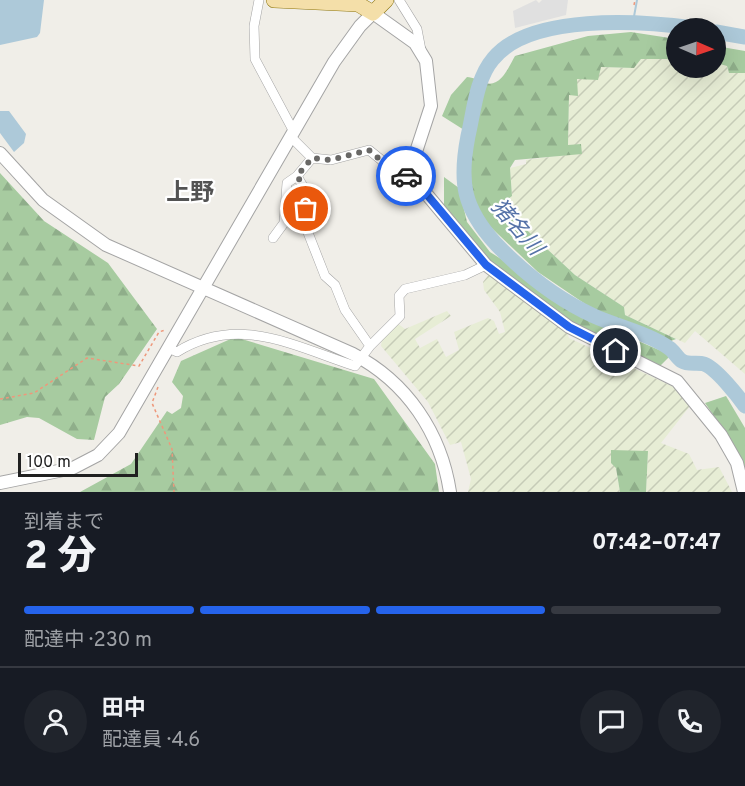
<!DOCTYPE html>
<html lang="ja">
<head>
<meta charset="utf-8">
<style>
  body { margin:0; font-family:Overpass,"Noto Sans JP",sans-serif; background:#20242c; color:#f1f3f6; height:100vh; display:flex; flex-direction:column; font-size:22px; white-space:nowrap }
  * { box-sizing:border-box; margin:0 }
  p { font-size:20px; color:#9ea1a6 }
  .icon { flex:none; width:33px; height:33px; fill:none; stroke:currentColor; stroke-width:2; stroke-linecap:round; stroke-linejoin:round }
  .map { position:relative; height:492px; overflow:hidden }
  .details { display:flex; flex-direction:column; background:#171b24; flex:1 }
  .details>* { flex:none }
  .needle { width:39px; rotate:92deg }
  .controls { position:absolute; left:666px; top:18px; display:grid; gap:12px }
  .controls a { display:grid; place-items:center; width:60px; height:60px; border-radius:50%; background:#171b24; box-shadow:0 6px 24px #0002; font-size:30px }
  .scale { position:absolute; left:18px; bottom:15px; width:120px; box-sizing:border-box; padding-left:6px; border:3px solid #202020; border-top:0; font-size:16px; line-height:21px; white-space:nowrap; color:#202020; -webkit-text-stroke:4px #fff; paint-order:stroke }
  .pin { position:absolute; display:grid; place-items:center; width:51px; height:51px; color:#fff; margin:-26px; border:3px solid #fff; border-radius:50%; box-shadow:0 2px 6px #0007 }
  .courier { position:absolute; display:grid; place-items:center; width:60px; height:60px; margin:-30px; border:4px solid #2563eb; border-radius:50%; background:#fff; color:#222; box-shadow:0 2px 8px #0007 }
  .headline em { font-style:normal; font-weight:800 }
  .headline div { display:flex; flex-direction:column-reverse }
  .headline { display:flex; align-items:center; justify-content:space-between; height:102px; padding:0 24px }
  h1 { font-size:39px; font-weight:800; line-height:45px }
  .bar { display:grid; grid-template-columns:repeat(4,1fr); gap:9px 6px; align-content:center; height:72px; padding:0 24px }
  .bar i { height:8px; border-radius:4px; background:#363941 }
  .bar .on { background:#2563eb }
  .bar p { grid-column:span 4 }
  .line { display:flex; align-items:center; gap:15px; padding:0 24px; border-top:2px solid #363941 }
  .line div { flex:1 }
  .round { display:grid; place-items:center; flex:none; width:63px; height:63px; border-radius:32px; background:#20242c }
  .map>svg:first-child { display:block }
  .farmland { fill:url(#farmland-furrows) }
  .forest { fill:url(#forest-firs) }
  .parking { fill:#e0e0e0 }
  .water { fill:#adc9d9 }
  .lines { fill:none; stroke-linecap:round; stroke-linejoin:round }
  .stream { stroke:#adc9d9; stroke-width:2 }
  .river { stroke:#adc9d9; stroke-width:15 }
  .building { fill:url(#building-hatch); filter:url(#shadow) }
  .minor-casing { stroke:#a4a4a4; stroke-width:10 }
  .tertiary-casing { stroke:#a4a4a4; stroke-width:14 }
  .primary-casing { stroke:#8f770e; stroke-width:16 }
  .path { stroke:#ee987b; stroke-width:1.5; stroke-dasharray:3 3; stroke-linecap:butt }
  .minor { stroke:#fff; stroke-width:9 }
  .tertiary { stroke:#fff; stroke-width:12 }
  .primary { stroke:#f4dfa9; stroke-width:15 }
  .done { stroke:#696866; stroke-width:6; stroke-dasharray:0 10.8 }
  .route { stroke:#2563eb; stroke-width:8 }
  .labels { text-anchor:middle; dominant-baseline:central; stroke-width:4.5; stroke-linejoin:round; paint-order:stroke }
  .water-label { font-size:22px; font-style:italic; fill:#5572a8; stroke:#fff }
  .quarter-label { font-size:24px; font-weight:bold; fill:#535353; stroke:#fff }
</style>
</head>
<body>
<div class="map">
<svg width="745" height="492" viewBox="0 0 745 492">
  <defs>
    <pattern id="farmland-furrows" width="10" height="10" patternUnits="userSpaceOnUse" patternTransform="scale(1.5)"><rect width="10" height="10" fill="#e7edd5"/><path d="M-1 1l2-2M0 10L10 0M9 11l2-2" fill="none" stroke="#c6cbb7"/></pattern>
    <pattern id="forest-firs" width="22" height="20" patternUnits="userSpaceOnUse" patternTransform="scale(1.5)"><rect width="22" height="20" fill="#a7cba0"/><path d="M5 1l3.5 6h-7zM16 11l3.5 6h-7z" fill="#8fae8a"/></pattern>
    <pattern id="building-hatch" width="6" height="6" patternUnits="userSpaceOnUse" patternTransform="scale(1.5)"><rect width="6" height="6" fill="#b9b5ae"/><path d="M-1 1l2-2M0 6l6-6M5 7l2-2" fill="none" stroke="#9f9b95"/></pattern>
    <filter id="shadow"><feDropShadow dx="2" dy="3" stdDeviation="0" flood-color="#0004"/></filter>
  </defs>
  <rect width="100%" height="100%" fill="#f0eee8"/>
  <path class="farmland" d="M641 59H676V68H716V63L727 66 729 73H745V374L695 331 685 343 625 315 624 307 575 275 500 205 512 196 510 168 526 164V160L582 153 568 145 569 95 577 79 601 67 634 68Z
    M489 274 567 332 569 338 674 387 690 406 661 443 689 454 697 470 719 467 732 492H646L648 451 616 468 620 492H468L471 479 461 442 450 445 428 402 381 346 382 339 397 323 405 329 447 311 451 316 415 339 420 348 437 339 446 357 459 350 454 332 488 318 494 321 499 334 505 332 500 312 484 290 483 282Z"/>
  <path class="forest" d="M631 32 676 39V59H641L634 68 601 67 598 80 577 79 578 96 569 95 568 145 581 144 582 154 515 160 510 168 512 196 500 205 575 275 624 307 625 315 676 339 671 341 597 312 538 272 477 214 465 177 472 135 442 116 451 95 467 77C473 77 478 81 485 83 501 88 509 66 515 56L588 36Z
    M716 46 745 51V73H729L727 66 716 63Z
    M0 173 44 221 108 263 157 329 119 384 105 397 94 440 77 439 39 418 27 417 0 425Z
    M444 177 459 188 467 222 490 252 509 264 533 286 596 323 671 355 659 367 577 328 485 257 444 208Z
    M235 337 374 379 435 464 439 492H80L131 464 167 411 172 414 181 408 183 396 172 382 181 361Z
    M726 396 745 428V471L732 442 705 403Z
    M611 450 648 451 646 492H620L616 468 611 463Z"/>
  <path class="parking" d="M536 0 539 3 542 0H568L566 15 515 28 513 11Z"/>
  <path class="water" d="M0 0H44L40 33 37 37 0 45Z
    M0 111H9L26 134 24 143 14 152 0 133Z"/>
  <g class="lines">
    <path class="stream" d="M633 22 637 0"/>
    <path class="river" d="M693 28C641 21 530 13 493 59 476 79 474 111 468 136 459 182 463 208 496 244 524 273 557 299 594 316 616 326 650 334 669 348 674 351 677 358 682 361 688 365 698 362 704 364 716 368 738 396 745 406
      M716 32 745 37"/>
  </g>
  <path class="building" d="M293 198 300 199 299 215H291Z"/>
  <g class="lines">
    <g class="minor-casing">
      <path id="minor" d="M259 0 254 26 255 59 294 132
        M399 0 417 29 421 50
        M291 137 312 158 331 160 369 150 395 171 413 178
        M297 176 307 193 305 225 325 276 335 285 345 310 370 346
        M273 238 284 223 287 183 297 176 312 158
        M168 348 177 352C238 314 294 346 355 366L370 346 400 316 399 296 405 289 465 275 486 265"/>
    </g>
    <g class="tertiary-casing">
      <path id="tertiary" d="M0 153 43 200 106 245 353 354C407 382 441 433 450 492
        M0 483 73 468 98 455 119 433 334 62 360 26 373 13 415 43 426 61 431 106 411 167 413 178 486 265 569 327 677 381 721 435 737 463 744 492"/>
    </g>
    <g class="primary-casing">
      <path id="primary" d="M274 0 358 4 373 13 386 0"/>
    </g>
    <path class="path" d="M634 5 635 0
      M158 387 152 403 172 449 174 492
      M0 399 34 393 87 358 139 366 159 332 165 330"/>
    <use href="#minor" class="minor"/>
    <use href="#tertiary" class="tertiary"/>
    <use href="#primary" class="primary"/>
  </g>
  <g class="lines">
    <path class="done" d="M306 209 308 193 297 176 312 158 331 160 369 150 386 165 406 176"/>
    <path class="route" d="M406 176 413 178 486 265 569 327 616 351"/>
  </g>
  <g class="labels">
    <g class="water-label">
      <text transform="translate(516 228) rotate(49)">猪名川</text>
    </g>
    <g class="quarter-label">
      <text x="190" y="194">上野</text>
    </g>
  </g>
</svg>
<div class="controls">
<a><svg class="needle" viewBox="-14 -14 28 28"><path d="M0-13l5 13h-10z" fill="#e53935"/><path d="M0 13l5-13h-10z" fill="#9ea1a6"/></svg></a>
</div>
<div class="scale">100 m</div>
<div class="pin" style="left:306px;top:209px;background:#ea580c"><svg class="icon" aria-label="bag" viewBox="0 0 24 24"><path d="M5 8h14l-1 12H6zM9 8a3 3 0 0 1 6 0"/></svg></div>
<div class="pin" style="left:616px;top:351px;background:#1f2937"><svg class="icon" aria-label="home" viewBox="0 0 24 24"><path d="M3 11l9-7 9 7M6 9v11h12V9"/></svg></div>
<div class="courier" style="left:406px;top:176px"><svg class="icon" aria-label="car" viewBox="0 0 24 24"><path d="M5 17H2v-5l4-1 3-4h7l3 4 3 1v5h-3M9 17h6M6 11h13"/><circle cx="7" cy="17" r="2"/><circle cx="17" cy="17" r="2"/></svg></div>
</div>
<section class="details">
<div class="headline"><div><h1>2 分</h1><p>到着まで</p></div><em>07:42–07:47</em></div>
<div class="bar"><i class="on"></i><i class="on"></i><i class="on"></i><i></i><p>配達中 · 230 m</p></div>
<div class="line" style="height:108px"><a class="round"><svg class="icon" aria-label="person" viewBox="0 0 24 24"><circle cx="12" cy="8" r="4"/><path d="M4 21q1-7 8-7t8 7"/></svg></a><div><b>田中</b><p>配達員 · 4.6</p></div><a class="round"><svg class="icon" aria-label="chat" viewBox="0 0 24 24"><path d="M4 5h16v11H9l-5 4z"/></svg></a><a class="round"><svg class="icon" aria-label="phone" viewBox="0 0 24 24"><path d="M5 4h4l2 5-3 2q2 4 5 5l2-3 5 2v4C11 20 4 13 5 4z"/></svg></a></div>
</section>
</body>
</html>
